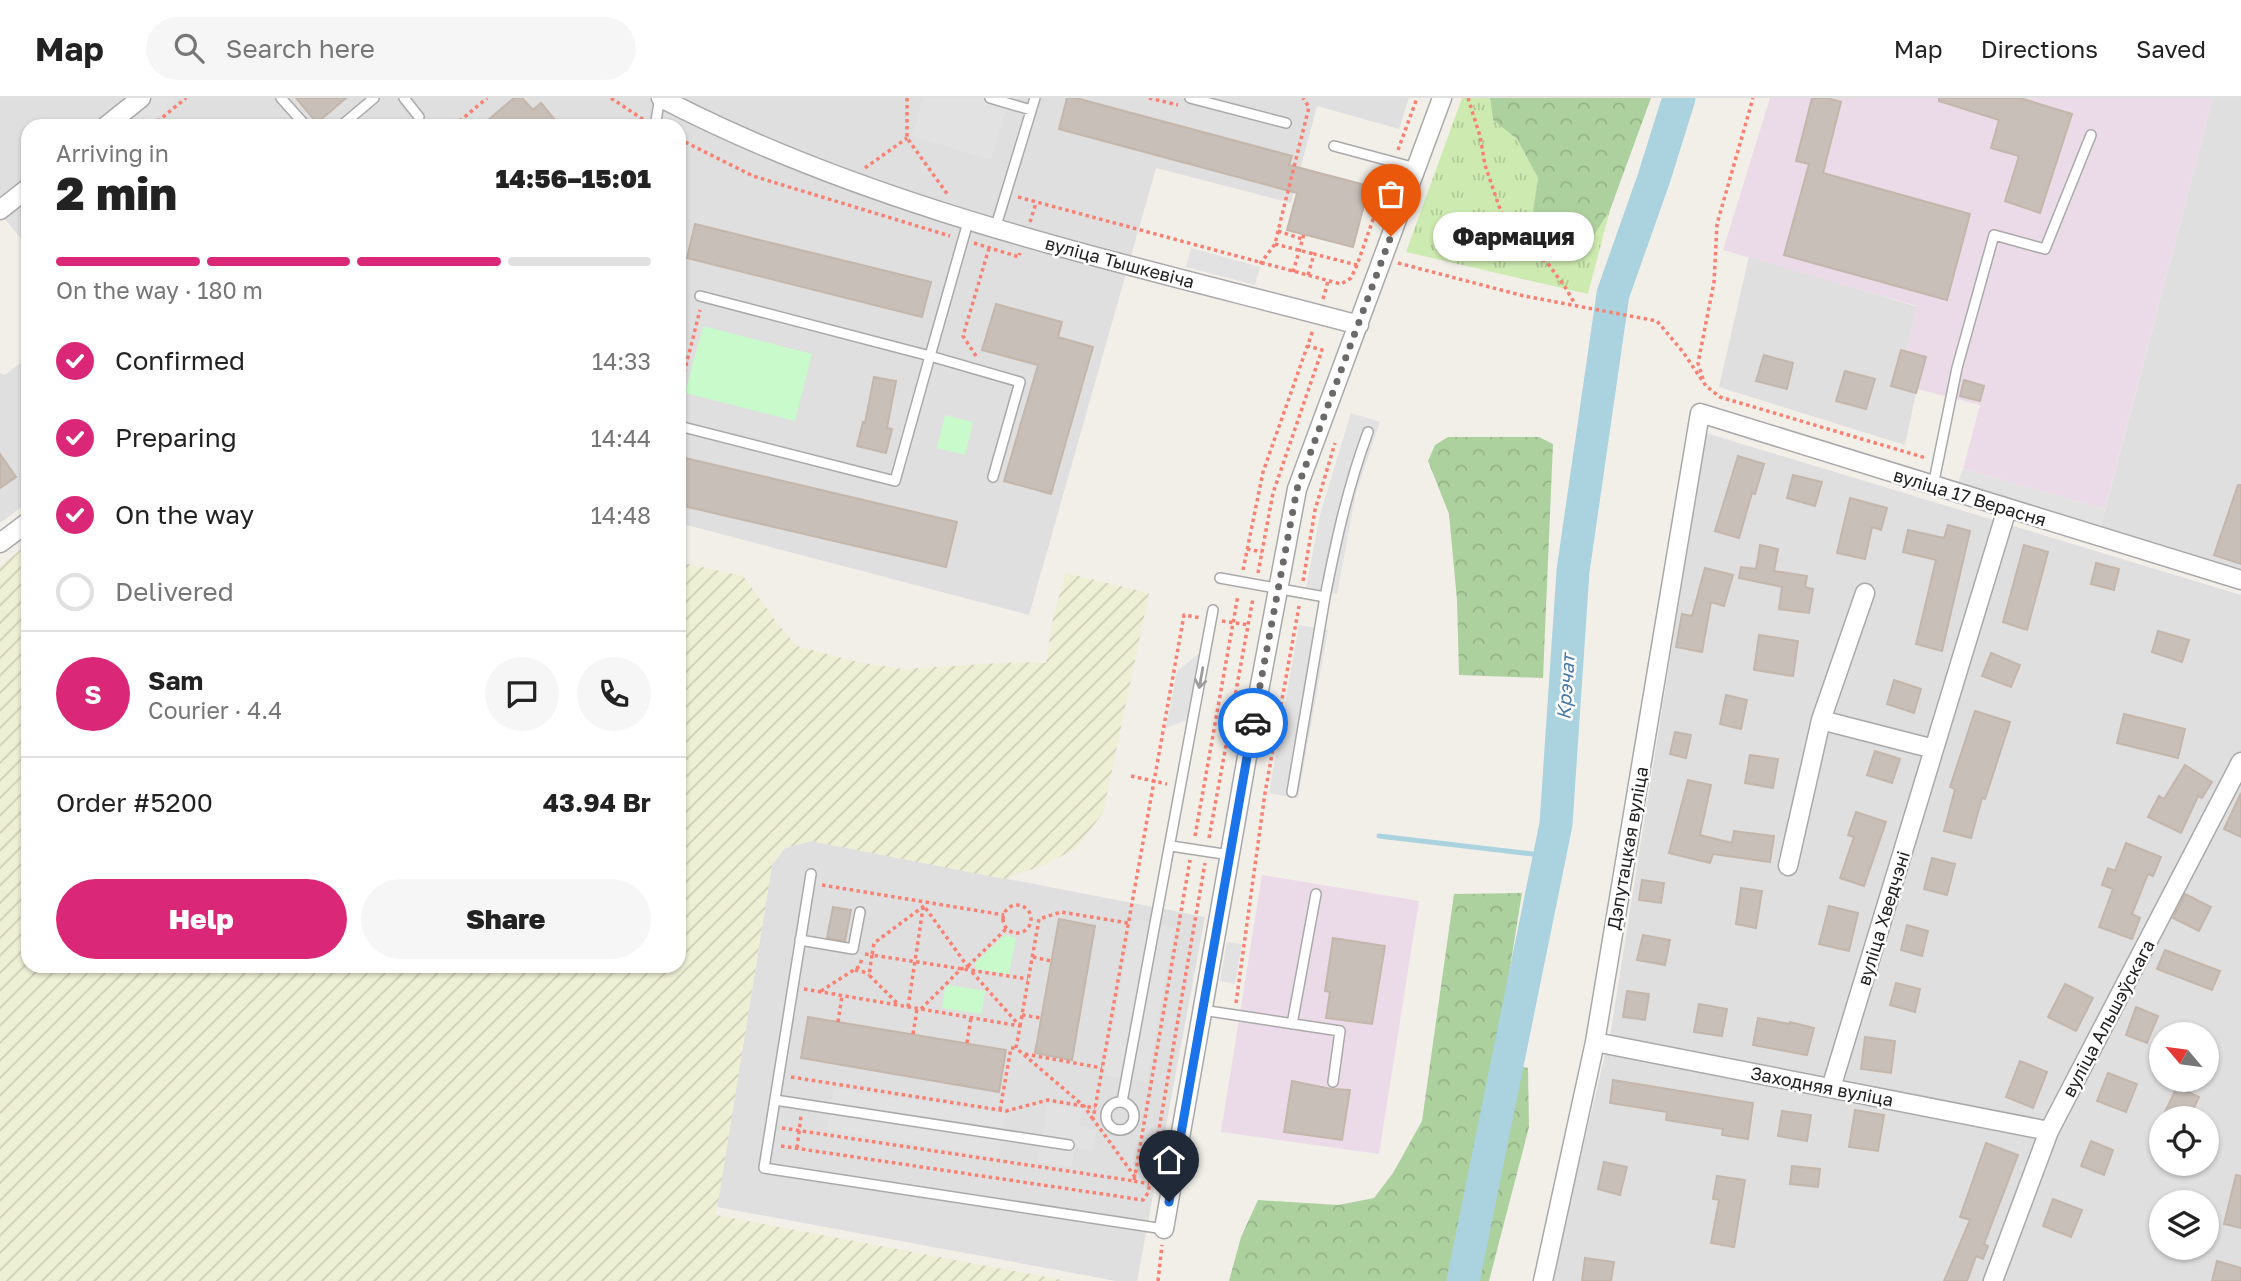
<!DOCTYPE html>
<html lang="en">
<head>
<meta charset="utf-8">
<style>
  body { margin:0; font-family:"Golos Text",sans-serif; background:#f6f6f6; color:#222; height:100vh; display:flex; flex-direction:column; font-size:26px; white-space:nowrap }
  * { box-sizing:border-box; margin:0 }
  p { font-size:23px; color:#767676 }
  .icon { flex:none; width:38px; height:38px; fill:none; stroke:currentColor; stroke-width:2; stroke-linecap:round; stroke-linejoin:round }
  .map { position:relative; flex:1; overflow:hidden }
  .panel { position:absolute; left:21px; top:21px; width:665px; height:854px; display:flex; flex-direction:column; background:#fff; border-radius:21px; box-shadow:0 2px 5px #0004 }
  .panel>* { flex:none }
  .needle { width:46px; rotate:299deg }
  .tools { position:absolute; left:2149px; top:924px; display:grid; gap:14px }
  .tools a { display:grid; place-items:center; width:70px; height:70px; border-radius:50%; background:#fff; box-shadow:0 2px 5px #0004; font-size:35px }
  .pin { position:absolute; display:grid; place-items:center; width:60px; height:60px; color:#fff; margin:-72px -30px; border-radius:50% 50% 50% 0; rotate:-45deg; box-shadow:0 0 7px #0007 }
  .pin .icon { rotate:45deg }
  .courier { position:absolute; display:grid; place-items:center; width:70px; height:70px; margin:-35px; border:5px solid #1a73e8; border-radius:50%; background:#fff; color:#222; box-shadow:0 2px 9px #0007 }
  .bubble { position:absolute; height:49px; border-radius:24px; background:#fff; box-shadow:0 2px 5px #0004; font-size:23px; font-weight:800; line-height:49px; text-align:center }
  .overview em { font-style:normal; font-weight:800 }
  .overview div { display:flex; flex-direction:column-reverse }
  .overview { display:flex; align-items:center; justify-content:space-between; height:119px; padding:0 35px }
  h1 { font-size:46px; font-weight:800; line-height:52px }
  .bar { display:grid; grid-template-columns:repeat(4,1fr); gap:10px 7px; align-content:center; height:84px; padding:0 35px }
  .bar i { height:9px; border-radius:5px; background:#e0e0e0 }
  .bar .on { background:#db2777 }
  .bar p { grid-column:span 4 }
  .line { display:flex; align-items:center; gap:18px; padding:0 35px; border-top:2px solid #e0e0e0 }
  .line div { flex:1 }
  .round { display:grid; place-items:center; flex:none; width:74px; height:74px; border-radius:37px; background:#f6f6f6 }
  ol { padding:0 35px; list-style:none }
  li { display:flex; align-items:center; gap:21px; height:77px }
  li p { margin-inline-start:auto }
  li .icon { padding:7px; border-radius:50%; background:#db2777; color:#fff; stroke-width:4 }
  li:last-child { color:#767676 }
  li i { width:38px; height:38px; border:4px solid #e0e0e0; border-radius:50% }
  .cta { display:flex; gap:14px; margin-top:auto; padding:14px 35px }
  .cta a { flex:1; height:80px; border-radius:42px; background:#db2777; color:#fff; font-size:28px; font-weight:800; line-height:80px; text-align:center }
  .cta a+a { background:#f6f6f6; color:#222 }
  header { display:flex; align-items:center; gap:42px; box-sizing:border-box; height:98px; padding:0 35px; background:#fff; border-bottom:2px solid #e0e0e0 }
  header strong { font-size:33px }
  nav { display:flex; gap:38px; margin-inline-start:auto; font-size:24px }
  .search { width:490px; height:63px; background:#f6f6f6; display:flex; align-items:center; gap:18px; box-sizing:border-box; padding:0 24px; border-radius:38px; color:#767676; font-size:26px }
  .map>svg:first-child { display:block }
  .residential { fill:#e0dfdf; fill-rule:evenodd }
  .industrial { fill:#ebdbe8 }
  .farmland { fill:url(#farmland-furrows) }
  .grass { fill:url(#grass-tufts) }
  .forest { fill:url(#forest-crowns) }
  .park { fill:#c8facc }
  .parking { fill:#e2e2e2 }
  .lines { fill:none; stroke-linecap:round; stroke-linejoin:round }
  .stream { stroke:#aad3df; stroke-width:5 }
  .river { stroke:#aad3df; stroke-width:33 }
  .building { fill:#c7bfb8; stroke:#c4b6ab; stroke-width:2 }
  .lane-casing { stroke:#a9a9a9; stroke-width:12 }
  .street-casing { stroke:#a9a9a9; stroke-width:21 }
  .path { stroke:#fa8072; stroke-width:3.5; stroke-dasharray:3.5 3.5; stroke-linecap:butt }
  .lane { stroke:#fff; stroke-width:9 }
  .street { stroke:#fff; stroke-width:18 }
  .oneway { stroke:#9c9c9c }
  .done { stroke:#6b6a68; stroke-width:7; stroke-dasharray:0 12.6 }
  .route { stroke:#1a73e8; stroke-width:9 }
  .labels { text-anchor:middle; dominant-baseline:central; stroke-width:5; stroke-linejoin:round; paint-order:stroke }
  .street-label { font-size:18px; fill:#222; stroke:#fff }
  .water-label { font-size:19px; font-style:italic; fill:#4a7aab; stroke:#fff }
</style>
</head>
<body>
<header>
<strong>Map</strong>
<div class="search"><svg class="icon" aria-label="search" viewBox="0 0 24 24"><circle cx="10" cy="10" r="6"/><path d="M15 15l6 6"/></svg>Search here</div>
<nav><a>Map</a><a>Directions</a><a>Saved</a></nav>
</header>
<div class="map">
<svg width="2241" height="1183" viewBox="0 0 2241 1183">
  <defs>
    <pattern id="farmland-furrows" width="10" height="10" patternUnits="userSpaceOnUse" patternTransform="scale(1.75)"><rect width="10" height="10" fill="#eef0d5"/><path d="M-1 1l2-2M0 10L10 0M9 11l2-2" fill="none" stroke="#ccceb7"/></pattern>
    <pattern id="grass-tufts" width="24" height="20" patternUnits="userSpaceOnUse" patternTransform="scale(1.75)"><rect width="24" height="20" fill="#cdebb0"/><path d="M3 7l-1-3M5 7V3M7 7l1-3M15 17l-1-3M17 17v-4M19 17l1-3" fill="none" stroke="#b0c997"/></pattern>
    <pattern id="forest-crowns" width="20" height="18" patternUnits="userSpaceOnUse" patternTransform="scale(1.75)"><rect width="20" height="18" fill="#add19e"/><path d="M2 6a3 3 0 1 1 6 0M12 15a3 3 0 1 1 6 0" fill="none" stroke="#95b388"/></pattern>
  </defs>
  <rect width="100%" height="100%" fill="#f2efe9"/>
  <path class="residential" d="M0 0H1409L1399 31 1317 8 1291 105 1156 70 1029 517 679 425V28H28V149L0 115Z
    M2213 0H2241V475L2100 431Z
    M1749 158 1918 209 1906 253 1916 295 1905 347 1719 289Z
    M28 259V404L0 425V275L5 277Z
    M1706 335 2241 497V1183H1551L1611 932ZM2161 936H2207V982H2161ZM2161 1020H2207V1066H2161ZM2161 1104H2207V1150H2161Z
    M811 743 1205 819 1137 1183H1116L717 1109 772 767 785 750Z"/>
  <path class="industrial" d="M1770 0H2213L2105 411 1963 371 1980 307 1917 291 1906 254 1917 208 1723 152Z
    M1262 777 1419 803 1379 1056 1221 1034Z"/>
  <path class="farmland" d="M28 446V868H679V464L743 478 778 526 797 548 857 564 903 571 1020 564 1046 565 1053 520 1066 475 1149 495 1103 715 1075 751 1044 767 1004 781 811 743 785 750 772 767 716 1117 1068 1183H0V468Z"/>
  <path class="grass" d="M1462 0H1490L1493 22 1517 41 1538 80 1533 114 1542 130 1562 146 1588 147 1610 112 1588 196 1406 154Z"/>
  <path class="forest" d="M1490 0H1651L1610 112 1588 147H1562L1542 130 1533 113 1538 80 1517 41 1493 22Z
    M1448 339H1539L1553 346 1543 580 1459 577 1457 502 1449 416 1428 363 1435 347Z
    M1522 795 1495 963 1528 970 1529 1029 1489 1183H1229L1241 1139 1258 1102 1338 1107 1374 1100 1393 1075 1422 1023 1454 796Z"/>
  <path class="park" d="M703 228 812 256 795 323 685 295Z
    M945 317 973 324 965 357 937 350Z
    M1005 837 1016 840 1009 876 975 871 976 864Z
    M948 887 985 893 981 916 942 910 945 890Z"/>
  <path class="parking" d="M151 0H173L176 4 145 28H115Z
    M923 0H1010L991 62 912 38Z
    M1191 150 1260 169 1255 187 1186 169Z
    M1351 315 1380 324 1356 395 1337 496 1306 489 1320 417Z
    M1963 371 2105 411 2100 431 1958 384Z
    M1299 527 1328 532 1298 700 1269 695Z
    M1201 554 1189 621 1166 630 1177 573Z
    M1133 821 1175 829 1147 984 1104 977Z
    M1227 844 1242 846 1235 886 1220 883Z
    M834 990 1006 1016 999 1059 827 1032Z
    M1048 1006 1082 1011 1079 1028 1097 1032 1093 1053 1075 1050 1071 1069 1038 1064Z"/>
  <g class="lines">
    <path class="stream" d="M1379 738 1549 758"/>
    <path class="river" d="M1463 1183 1556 726 1573 473 1613 196 1654 80 1679 0"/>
  </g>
  <path class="building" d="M296 0H346L317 25Z
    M514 0H522L533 12 541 5 560 28H481Z
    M1067 0H1076L1292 58 1289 67 1369 88 1353 149 1287 132 1297 95 1059 31Z
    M1812 0H1827L1841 4 1823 75 1970 116 1947 202 1784 157 1809 66 1796 63Z
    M1939 0H2020L2072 16 2040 115 2005 103 2019 58 1991 50 1999 22 1939 3Z
    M695 126 931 184 922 219 687 160Z
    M996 206 1062 224 1058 239 1093 249 1051 396 1004 383 1038 267 982 252Z
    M1901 252 1926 259 1916 295 1891 288Z
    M1764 257 1793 265 1787 291 1756 283Z
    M1845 273 1875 281 1866 311 1836 303Z
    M874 279 896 283 887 330 892 331 886 355 857 348 863 324 865 325Z
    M1964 282 1984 288 1980 303 1960 298Z
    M0 356 16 379 0 390Z
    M1738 358 1764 366 1755 396 1752 395 1739 440 1715 433Z
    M681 359 957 424 946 469 679 407Z
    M1793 377 1822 384 1815 408 1787 400Z
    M2238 387H2241V466L2214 457Z
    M1850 400 1887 410 1881 432 1872 429 1865 461 1837 455Z
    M1948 427 1970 433 1942 553 1916 546 1936 462 1903 454 1908 432 1944 440Z
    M1760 447 1778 451 1774 473 1807 478 1805 489 1813 491 1809 515 1779 511 1782 489 1739 480 1741 469 1756 471Z
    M2024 447 2048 454 2027 532 2003 524Z
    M2096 465 2119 471 2114 492 2091 486Z
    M1705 470 1733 477 1724 508 1711 504 1702 554 1676 549 1682 516 1692 518Z
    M2158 533 2189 542 2182 564 2152 554Z
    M1759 537 1798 543 1793 578 1754 572Z
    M1991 555 2020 567 2011 589 1982 578Z
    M1894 582 1921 591 1914 615 1887 606Z
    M1726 597 1747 602 1741 631 1720 626Z
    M1975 613 2010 624 1985 701 1982 700 1971 740 1944 733 1955 691 1950 689Z
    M2124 616 2185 631 2178 660 2117 645Z
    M1675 634 1691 637 1686 660 1670 656Z
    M1875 653 1900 661 1892 685 1867 677Z
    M1750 657 1778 661 1773 690 1745 685Z
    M2185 667 2212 684 2202 700 2198 698 2181 735 2148 719 2159 698 2164 701Z
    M1688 682 1711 687 1700 737 1732 745 1734 733 1774 738 1770 764 1713 756 1710 765 1669 755Z
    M2241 695V739L2224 731Z
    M1856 714 1886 724 1864 788 1840 780 1854 739 1848 737Z
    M2126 745 2161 759 2153 778 2148 776 2132 816 2140 820 2132 841 2099 829 2113 791 2102 787 2108 770 2115 773Z
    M1932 760 1955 766 1947 797 1924 791Z
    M1642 782 1664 785 1661 805 1639 802Z
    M1741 790 1762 793 1756 830 1736 826Z
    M2185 796 2211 809 2199 833 2173 820Z
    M1829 808 1858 815 1849 853 1819 846Z
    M833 809 851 812 845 843 827 840Z
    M1059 821 1095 828 1072 962 1035 955Z
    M1907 827 1928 833 1922 858 1901 852Z
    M1643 837 1670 842 1665 867 1637 862Z
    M1333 840 1385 848 1372 926 1326 920 1330 894 1325 893Z
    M2165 852 2220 873 2212 892 2157 871Z
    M1896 885 1920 891 1915 914 1890 907Z
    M2065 886 2093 900 2076 933 2048 919Z
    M1627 893 1649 896 1645 922 1623 919Z
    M1699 906 1727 911 1722 938 1694 934Z
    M2136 909 2158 918 2147 945 2126 937Z
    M808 919 1006 952 999 994 801 960Z
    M1758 920 1790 926V924L1814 930 1807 957 1753 947Z
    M1865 939 1895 943 1891 975 1861 971Z
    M2020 963 2047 974 2033 1010 2006 999Z
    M2108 975 2137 986 2126 1014 2097 1003Z
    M1613 982 1753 1005 1748 1041 1722 1037 1723 1031 1666 1022 1667 1014 1610 1005Z
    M1292 983 1331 991 1350 992 1342 1042 1284 1034Z
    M2177 989 2199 999 2189 1020H2162Z
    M1855 1012 1884 1017 1878 1053 1849 1049Z
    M1782 1013 1811 1017 1807 1043 1778 1038Z
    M2091 1043 2113 1052 2104 1077 2081 1068Z
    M1986 1045 2018 1057 1984 1146 1988 1148 1983 1161 1976 1158 1967 1183H1944L1970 1122 1960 1119Z
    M1604 1064 1627 1069 1620 1097 1598 1091Z
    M1792 1068 1820 1071 1818 1089 1790 1086Z
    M2236 1077 2241 1078V1130L2224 1126Z
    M1717 1078 1745 1082 1734 1149 1711 1145 1719 1102 1713 1101Z
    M2053 1101 2082 1112 2071 1139 2043 1128Z
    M1585 1160 1614 1164 1611 1183H1582Z
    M2217 1163 2241 1170V1183H2212Z"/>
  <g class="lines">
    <g class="lane-casing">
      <path id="lane" d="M281 0 306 28
        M404 0 419 19
        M990 0 1031 12
        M1190 0 1286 25
        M341 28 374 0
        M655 28 660 0
        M1334 48 1416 70
        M995 131 1035 0
        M700 198 930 258 968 124
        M679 328 895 383 930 258 1020 284 993 379
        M1933 388 1957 270 1994 137 2045 151 2091 37
        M1220 480 1325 499 1292 694
        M1325 499C1336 443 1348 388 1368 334
        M1171 748 1230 757
        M811 776 764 1070 1164 1131
        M800 842 853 851 860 814
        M1202 912 1340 933 1333 984
        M1292 926 1316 796
        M775 1002 1069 1047
        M1122 1004 1213 512
        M1106 1018a14 14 0 1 1 28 0a14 14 0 1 1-28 0Z"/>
    </g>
    <g class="street-casing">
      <path id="street" d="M661 0C880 114 1122 164 1359 227
        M106 28 141 0
        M0 112 28 90
        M0 445 28 424
        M1821 622 1865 495
        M1788 768 1821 622 1934 651
        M1595 944 2049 1033
        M1831 990 2007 411
        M1164 1131 1254 619 1297 391 1442 0
        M1543 1183 1595 944 1700 315 2241 482
        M1993 1183 2049 1033 2241 664"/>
    </g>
    <path class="path" d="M611 0 644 22
      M907 0V40L948 97
      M1149 0 1178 7
      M1468 0 1480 38 1485 67 1501 114 1521 141 1549 167 1565 189 1575 206
      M152 28 186 0
      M454 28 487 0
      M679 41 753 78 950 138
      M679 49 681 43
      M1398 52 1417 0
      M865 70 907 40
      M1018 99 1341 186 1351 180 1357 167 1389 76
      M1030 124 1036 105
      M1278 133 1302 141
      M974 145 1019 159 1020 155
      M1275 146 1314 156
      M1398 165 1524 198 1657 223 1683 254 1706 288 1720 299 1926 360
      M1260 166 1275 146 1278 133 1309 9 1303 0
      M1293 174 1304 136
      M1308 177 1314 156 1357 167
      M1323 201 1328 183
      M976 258 963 238 989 150
      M1703 281 1698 265 1714 184 1717 126 1753 0
      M679 295 700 212
      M1247 451 1262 454
      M1243 472 1263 374 1313 232
      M1258 475 1273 395 1322 252 1308 248
      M1303 483 1315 412 1335 345
      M1222 523 1249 527
      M1131 678 1167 686
      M1195 738 1238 497
      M1209 740 1253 500
      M822 787 1004 817
      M1003 821a14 14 0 1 1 28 0a14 14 0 1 1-28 0Z
      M924 808 874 845 872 857 1028 881
      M865 856 872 857 869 877 898 906
      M1033 859 1051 863
      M968 868 1007 830
      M855 872 864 874 869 877
      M972 874 1018 926
      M804 891 1020 928 1016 950 1085 1009 1092 1020
      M821 893 860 868 862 859
      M1236 905 1265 695 1299 508
      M908 909 923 810
      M921 911 961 871 968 869 924 808
      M1022 917 1041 920
      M838 924 842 898
      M1020 928 1039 821 1061 814 1128 825
      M913 936 917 911
      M967 945 971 920
      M1025 956 1102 970
      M791 979 1006 1013 1048 1002 1095 1010
      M1000 1012 1011 950H1016
      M782 1030 1134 1083 1190 762
      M781 1048 1143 1102 1148 1095 1205 765
      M797 1050 801 1018
      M1135 1079 1093 1021 1184 517 1201 520
      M1134 1083 1149 1086
      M1158 1183 1162 1147"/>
    <use href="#lane" class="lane"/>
    <use href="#street" class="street"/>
  </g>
  <defs><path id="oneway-shaft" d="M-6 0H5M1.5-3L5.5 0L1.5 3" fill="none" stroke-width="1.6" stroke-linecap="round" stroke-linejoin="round" transform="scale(1.75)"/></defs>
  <use class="oneway" href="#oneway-shaft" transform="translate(1201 580) rotate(100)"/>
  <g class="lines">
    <path class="done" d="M1253 625 1297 391 1391 138"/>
    <path class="route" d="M1169 1104 1253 625"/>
  </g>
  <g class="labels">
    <g class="street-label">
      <text transform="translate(1120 164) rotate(15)">вуліца Тышкевіча</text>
      <text transform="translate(1970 399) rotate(17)">вуліца 17 Верасня</text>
      <text transform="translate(1627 750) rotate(-80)">Дэпутацкая вуліца</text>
      <text transform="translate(1883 820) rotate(-73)">вуліца Хведчэні</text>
      <text transform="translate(2108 920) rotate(-62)">вуліца Альшэўскага</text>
      <text transform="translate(1822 988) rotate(11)">Заходняя вуліца</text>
    </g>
    <g class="water-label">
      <text transform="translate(1565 589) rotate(-86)">Крэчат</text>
    </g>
  </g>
</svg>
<div class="tools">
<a><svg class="needle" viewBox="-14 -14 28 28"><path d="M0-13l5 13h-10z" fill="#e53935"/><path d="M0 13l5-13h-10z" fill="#767676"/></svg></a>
<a><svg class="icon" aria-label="locate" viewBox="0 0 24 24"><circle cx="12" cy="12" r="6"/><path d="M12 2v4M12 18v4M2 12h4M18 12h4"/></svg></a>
<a><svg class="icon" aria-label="layers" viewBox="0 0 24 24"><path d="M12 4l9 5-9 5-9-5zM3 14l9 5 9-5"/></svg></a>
</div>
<div class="pin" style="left:1391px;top:138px;background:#ea580c"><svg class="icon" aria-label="bag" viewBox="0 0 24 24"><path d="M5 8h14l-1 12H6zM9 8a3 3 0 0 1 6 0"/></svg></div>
<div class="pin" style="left:1169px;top:1104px;background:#1f2937"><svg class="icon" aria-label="home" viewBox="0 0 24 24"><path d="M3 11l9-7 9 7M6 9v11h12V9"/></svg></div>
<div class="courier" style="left:1253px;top:625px"><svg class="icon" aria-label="car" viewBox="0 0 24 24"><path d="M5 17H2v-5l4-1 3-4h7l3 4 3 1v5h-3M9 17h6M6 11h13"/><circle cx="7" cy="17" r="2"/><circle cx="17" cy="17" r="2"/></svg></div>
<div class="bubble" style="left:1433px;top:114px;width:161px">Фармация</div>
<section class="panel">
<div class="overview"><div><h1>2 min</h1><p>Arriving in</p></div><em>14:56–15:01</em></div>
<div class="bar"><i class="on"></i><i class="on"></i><i class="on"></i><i></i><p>On the way · 180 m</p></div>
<ol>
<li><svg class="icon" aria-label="check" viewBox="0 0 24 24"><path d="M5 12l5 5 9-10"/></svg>Confirmed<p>14:33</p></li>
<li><svg class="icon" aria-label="check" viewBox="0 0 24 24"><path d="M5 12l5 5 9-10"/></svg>Preparing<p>14:44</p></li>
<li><svg class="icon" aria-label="check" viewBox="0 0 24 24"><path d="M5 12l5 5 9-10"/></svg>On the way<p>14:48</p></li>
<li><i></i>Delivered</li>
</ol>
<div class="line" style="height:126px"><b class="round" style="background:#db2777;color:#fff">S</b><div><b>Sam</b><p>Courier · 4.4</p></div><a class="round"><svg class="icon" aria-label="chat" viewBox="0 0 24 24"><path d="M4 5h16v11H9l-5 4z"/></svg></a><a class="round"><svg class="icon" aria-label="phone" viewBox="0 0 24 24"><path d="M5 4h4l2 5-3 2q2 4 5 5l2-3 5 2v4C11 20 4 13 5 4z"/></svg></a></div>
<div class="line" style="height:91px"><div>Order #5200</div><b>43.94 Br</b></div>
<div class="cta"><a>Help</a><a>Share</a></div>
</section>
</div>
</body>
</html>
